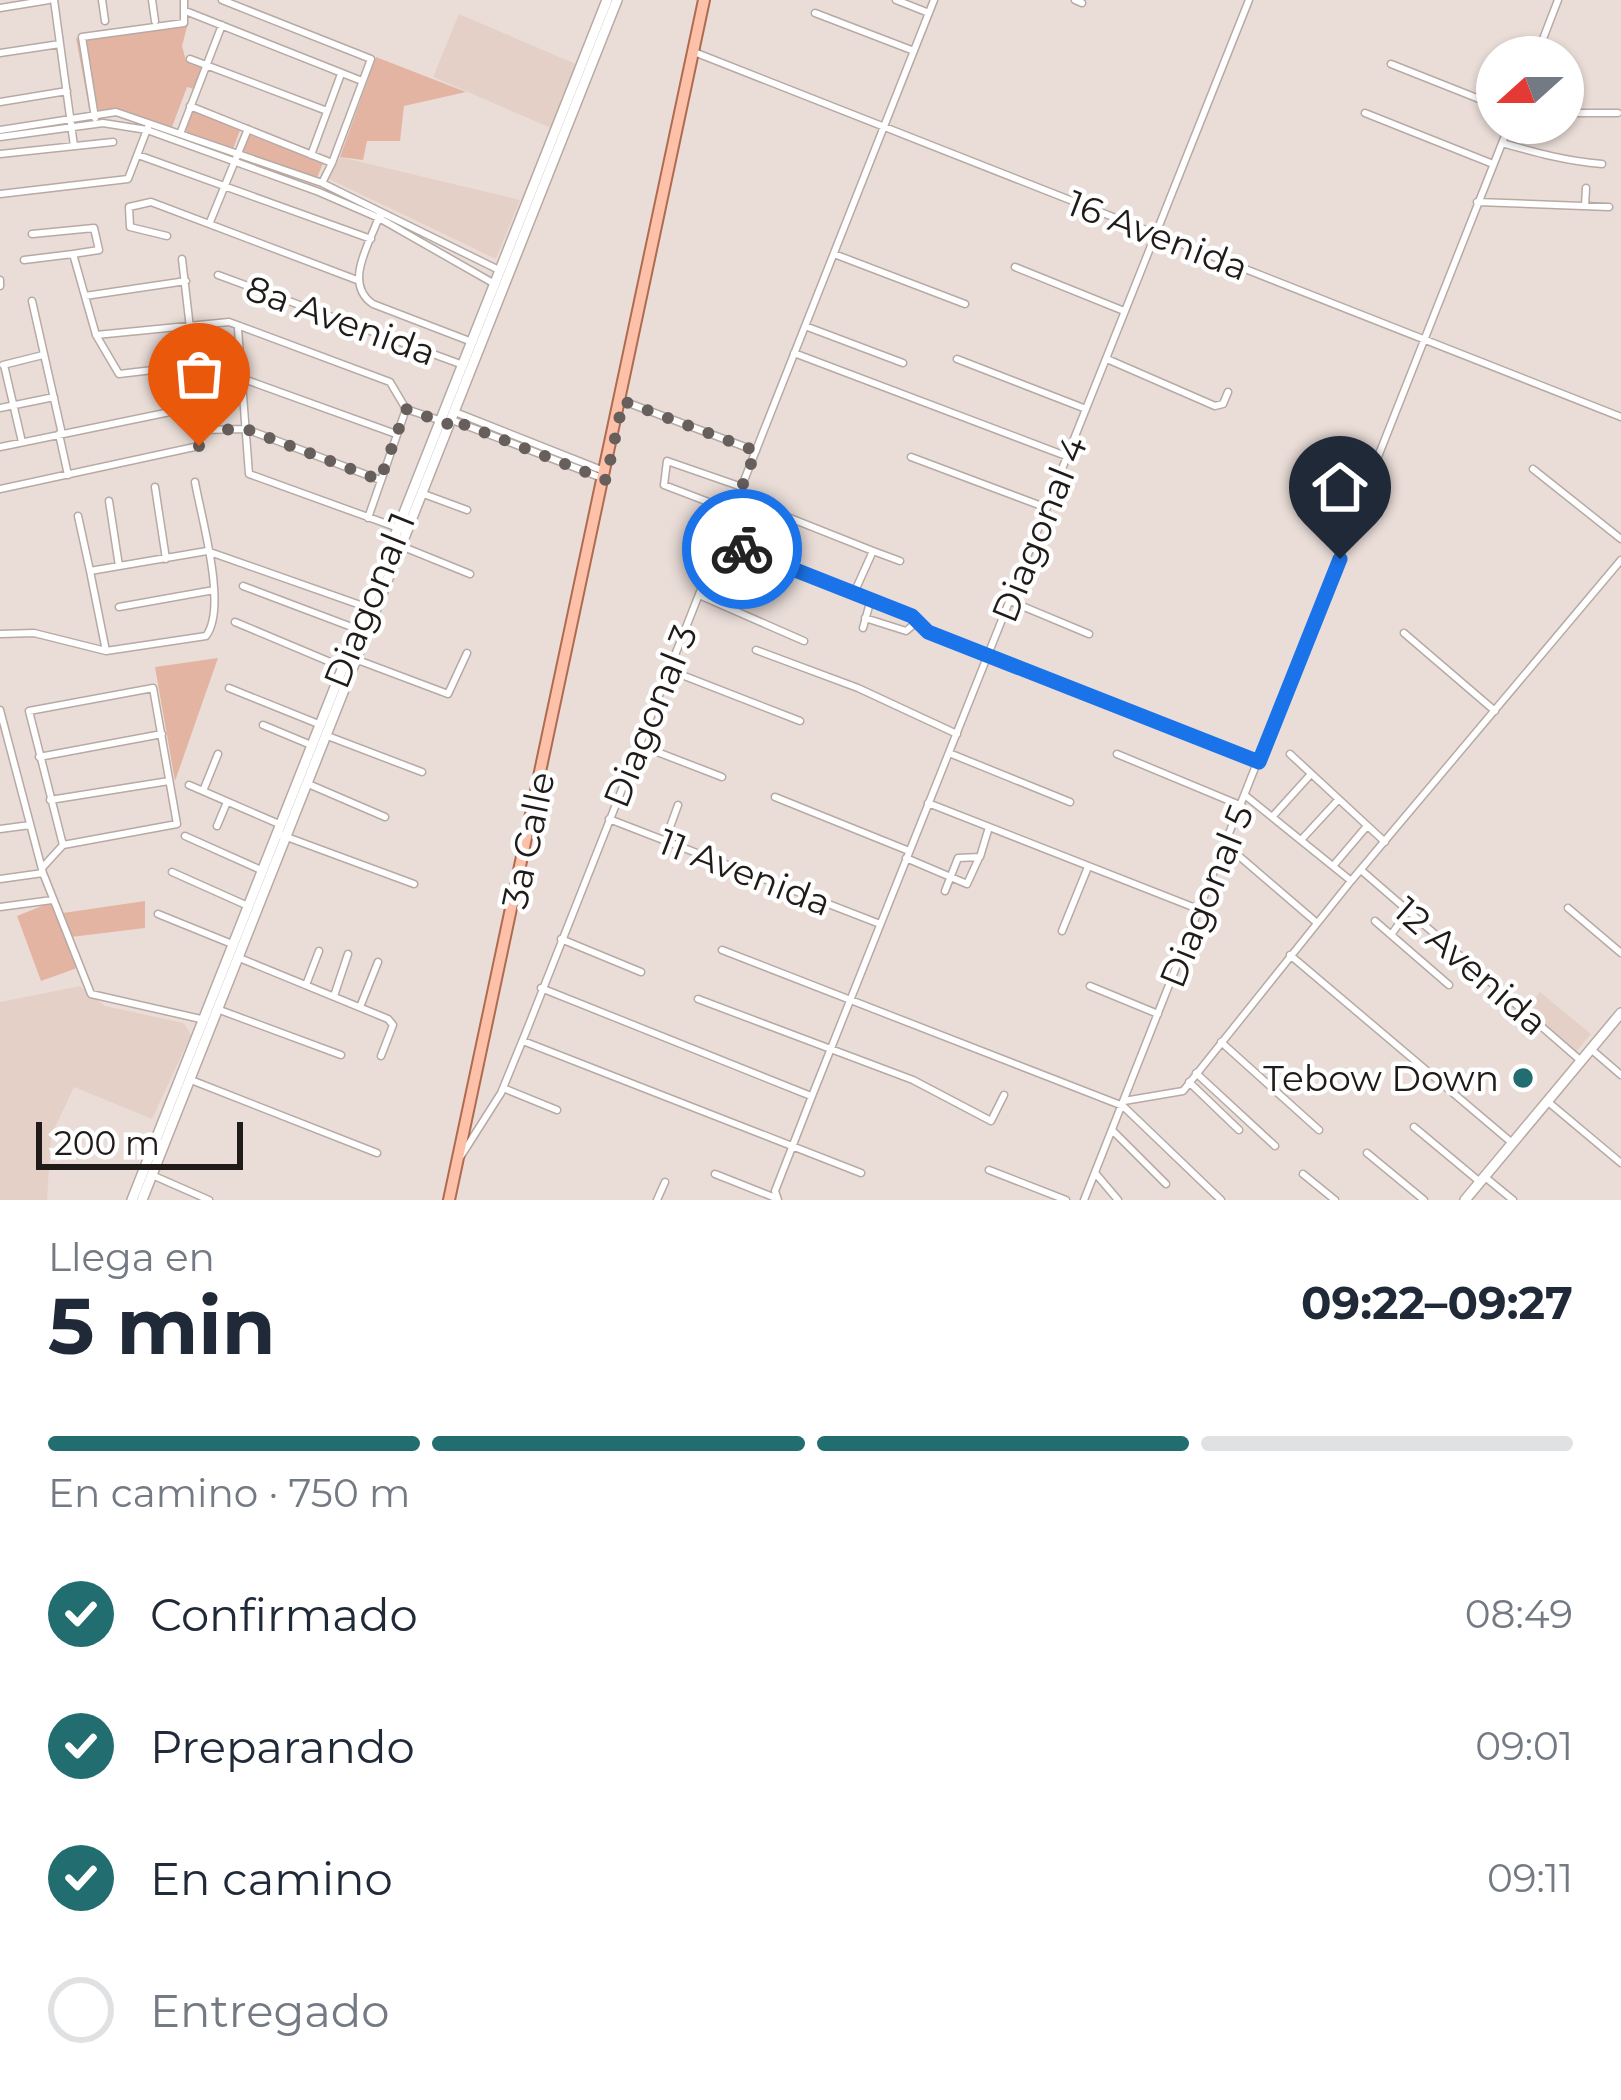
<!DOCTYPE html>
<html lang="es">
<head>
<meta charset="utf-8">
<style>
  body { margin:0; font-family:Montserrat,sans-serif; background:#f2f2f3; color:#1f2937; height:100vh; display:flex; flex-direction:column; font-size:45px; white-space:nowrap }
  * { box-sizing:border-box; margin:0 }
  p { font-size:39px; color:#747a83 }
  .icon { flex:none; width:66px; height:66px; fill:none; stroke:currentColor; stroke-width:2; stroke-linecap:round; stroke-linejoin:round }
  .map { position:relative; height:1200px; overflow:hidden }
  .panel { display:flex; flex-direction:column; background:#fff; flex:1 }
  .panel>* { flex:none }
  .needle { width:78px; rotate:249deg }
  .buttons { position:absolute; left:1476px; top:36px; display:grid; gap:24px }
  .buttons a { display:grid; place-items:center; width:108px; height:108px; border-radius:50%; background:#fff; box-shadow:0 3px 9px #0004; font-size:60px }
  .scale { position:absolute; left:36px; bottom:30px; width:207px; box-sizing:border-box; padding-left:12px; border:6px solid #201b19; border-top:0; font-size:33px; line-height:42px; white-space:nowrap; color:#201b19; -webkit-text-stroke:9px #fff; paint-order:stroke }
  .pin { position:absolute; display:grid; place-items:center; width:102px; height:102px; color:#fff; margin:-123px -51px; border-radius:50% 50% 50% 0; rotate:-45deg; box-shadow:0 0 12px #0007 }
  .pin .icon { rotate:45deg }
  .courier { position:absolute; display:grid; place-items:center; width:120px; height:120px; margin:-60px; border:9px solid #1a73e8; border-radius:50%; background:#fff; color:#222; box-shadow:0 3px 15px #0007 }
  .headline em { font-style:normal; font-weight:700 }
  .headline div { display:flex; flex-direction:column-reverse }
  .headline { display:flex; align-items:center; justify-content:space-between; height:204px; padding:0 48px }
  h1 { font-size:78px; font-weight:700; line-height:90px }
  .bar { display:grid; grid-template-columns:repeat(4,1fr); gap:18px 12px; align-content:center; height:144px; padding:0 48px }
  .bar i { height:15px; border-radius:9px; background:#e0e1e3 }
  .bar .on { background:#216d6f }
  .bar p { grid-column:span 4 }
  ol { padding:0 48px; list-style:none }
  li { display:flex; align-items:center; gap:36px; height:132px }
  li p { margin-inline-start:auto }
  li .icon { padding:12px; border-radius:50%; background:#216d6f; color:#fff; stroke-width:4 }
  li:last-child { color:#747a83 }
  li i { width:66px; height:66px; border:6px solid #e0e1e3; border-radius:50% }
  .map>svg:first-child { display:block }
  .built { fill:#e5d0c8 }
  .green { fill:#e3b4a2 }
  .lines { fill:none; stroke-linecap:round; stroke-linejoin:round }
  .street-casing { stroke:#b7aaa5; stroke-width:9 }
  .secondary-casing { stroke:#b7aaa5; stroke-width:12 }
  .primary-casing { stroke:#ae6b50; stroke-width:14 }
  .street { stroke:#fff; stroke-width:6 }
  .secondary { stroke:#fff; stroke-width:9 }
  .primary { stroke:#fdc0a8; stroke-width:10 }
  .done { stroke:#675f5c; stroke-width:12; stroke-dasharray:0 21.6 }
  .route { stroke:#1a73e8; stroke-width:15 }
  .poi-dot { fill:#216d6f; stroke:#fff; stroke-width:4.5 }
  .labels { text-anchor:middle; dominant-baseline:central; stroke-width:9; stroke-linejoin:round; paint-order:stroke }
  .street-label { font-size:36px; fill:#201b19; stroke:#fff }
  .poi-label { font-size:36px; fill:#201b19; stroke:#fff; text-anchor:end }
</style>
</head>
<body>
<div class="map">
<svg width="1621" height="1200" viewBox="0 0 1621 1200">
  <rect width="100%" height="100%" fill="#eaddd8"/>
  <path class="built" d="M459 14 578 65 551 128 433 77Z
    M340 157 520 200 496 259 329 179Z
    M80 986 105 1006 184 1023 191 1035 152 1119 74 1087 51 1136 47 1200H0V1002Z
    M1540 992 1591 1034 1575 1053 1524 1011Z"/>
  <path class="green" d="M188 23 182 46 186 61 202 66 194 89 187 87 172 127 109 114 91 119 76 38Z
    M376 57 466 92 404 106 400 141H367L363 160 340 157Z
    M192 111 240 130 233 149 185 134Z
    M248 134 323 163 317 178 241 152Z
    M218 658 175 781 155 667Z
    M145 901V928L71 937 63 913Z
    M52 902 80 967 41 981 17 916Z"/>
  <g class="lines">
    <g class="street-casing">
      <path id="street" d="M54 0 74 146
        M102 0 105 21
        M152 0 155 21
        M222 0 371 59 332 163
        M896 0 929 13
        M1075 0 1082 3
        M0 8 49 0
        M188 12 362 81
        M815 13 914 51
        M694 52 1621 417
        M0 53 60 44
        M1536 57 1558 0
        M190 59 327 111
        M1391 64 1497 106
        M0 102 67 91
        M190 106 332 163 322 183
        M1365 113 1493 164
        M1563 113H1618
        M95 118 82 37 184 23V0
        M0 130 116 112 322 183 501 271
        M180 134 222 25
        M0 137 103 123 147 130 319 192 379 218 493 283
        M1502 143C1537 153 1566 161 1602 164
        M0 154 113 142
        M138 155 371 239
        M311 155 341 74
        M0 194 128 179 148 127
        M1477 202 1609 207
        M1585 206 1586 188
        M380 214C371 242 342 283 373 304L472 342
        M210 222 248 129
        M32 234 94 228 99 250 73 254
        M167 236 130 227 129 207 151 202 357 280
        M834 254 965 304
        M24 260 73 254 96 335 119 374 195 365
        M1015 267 1124 311
        M218 275 463 365
        M0 280V286
        M85 296 186 281
        M32 301 62 434
        M805 326 903 363
        M238 329 249 474 401 529
        M96 335 229 322 390 382 406 409
        M794 353 1066 456
        M957 359 1086 409
        M1107 359 1215 406 1223 404 1228 392
        M3 365 43 355
        M4 365 22 442
        M197 381 241 378 396 434
        M623 401 756 451
        M0 408 54 397
        M406 409 442 421
        M455 412 604 471
        M452 420 602 478
        M201 430 246 429 380 480
        M59 434 68 475
        M0 447 199 406
        M911 457 1047 508
        M1533 469 1621 539
        M155 487 166 559
        M0 489 199 446V406L182 259
        M421 493 467 510
        M737 497 873 551
        M109 501 119 566
        M732 511 664 485 667 461 742 487
        M78 516 90 571
        M368 518 406 409
        M721 540 912 616 928 631 1259 762
        M401 546 470 574
        M243 586 357 629
        M854 593 873 551 900 561
        M699 595 804 641
        M1010 601 1089 634
        M119 607 214 590
        M865 618 906 631 918 621
        M235 622 342 667
        M863 628 871 599
        M1404 633 1495 711
        M0 634 34 633 106 651 206 636C228 607 201 517 195 482
        M756 650 858 688 957 734
        M106 651 90 571 207 551 366 607
        M355 659 448 694 467 653
        M669 670 800 721
        M229 688 321 725
        M0 710 43 873 91 994 205 1020
        M263 725 311 745
        M325 735 422 772
        M639 745 722 777
        M949 753 1070 802
        M1117 754 1242 806
        M1290 754 1385 842
        M39 757 162 734
        M306 783 385 817
        M189 785 279 824
        M203 791 218 754
        M1246 796 1350 880
        M775 797 909 851
        M50 800 169 781
        M928 803 1198 909
        M1273 816 1311 774
        M609 819 880 924
        M217 826 227 802
        M0 829 30 825
        M276 833 414 884
        M185 836 261 870
        M1301 840 1338 800
        M665 841 678 805
        M1225 844 1317 923
        M906 858 967 884 978 860
        M1333 866 1367 826
        M42 868 63 845 29 711 153 688 177 824 63 845
        M1361 870 1580 1060
        M172 872 248 906
        M0 879 43 873
        M945 891 958 858 980 857 989 827
        M0 907 52 900
        M1568 908 1621 953
        M158 914 232 944
        M1375 921 1449 985
        M1062 931 1088 867
        M1391 935 1408 911
        M561 939 641 972
        M722 950 1123 1106 1221 1200
        M1290 955 1511 1142
        M237 957 388 1019 393 1025 381 1056
        M306 985 319 951
        M1090 986 1158 1014
        M541 988 811 1096
        M334 996 348 954
        M698 999 913 1080 991 1121 1004 1095
        M360 1007 378 962
        M217 1009 341 1055
        M523 1041 861 1173
        M1221 1042 1319 1130
        M1592 1050 1621 1075
        M1196 1073 1275 1146
        M191 1080 377 1153
        M1189 1082 1239 1130
        M503 1088 557 1110
        M1124 1101 1183 1091 1351 881 1621 560
        M1547 1101 1621 1163
        M1414 1127 1480 1182
        M1113 1131 1166 1184
        M1367 1153 1424 1200
        M461 1156 501 1093 526 1032 934 0
        M989 1170 1066 1200
        M715 1174 773 1197
        M1096 1174 1118 1200
        M1303 1174 1335 1200
        M152 1175 209 1200
        M1485 1177 1513 1200
        M657 1200 665 1182
        M778 1200 775 1191 812 1096 1249 0
        M1084 1200 1510 123"/>
    </g>
    <g class="secondary-casing">
      <path id="secondary" d="M132 1200 607 0
        M142 1200 617 0
        M1465 1200 1621 1013"/>
    </g>
    <g class="primary-casing">
      <path id="primary" d="M449 1200 704 0"/>
    </g>
    <use href="#street" class="street"/>
    <use href="#secondary" class="secondary"/>
    <use href="#primary" class="primary"/>
  </g>
  <g class="lines">
    <path class="done" d="M199 446 201 430 246 429 380 480 406 409 448 424 450 419 606 480 623 401 756 451 721 540 742 549"/>
    <path class="route" d="M742 549 912 616 928 632 1259 762 1340 559"/>
  </g>
  <circle class="poi-dot" cx="1523" cy="1078" r="12"/>
  <g class="labels">
    <g class="street-label">
      <text transform="translate(1158 235) rotate(21)">16 Avenida</text>
      <text transform="translate(341 320) rotate(20)">8a Avenida</text>
      <text transform="translate(1039 529) rotate(-68)">Diagonal 4</text>
      <text transform="translate(369 600) rotate(-68)">Diagonal 1</text>
      <text transform="translate(650 716) rotate(-68)">Diagonal 3</text>
      <text transform="translate(528 840) rotate(-78)">3a Calle</text>
      <text transform="translate(745 872) rotate(21)">11 Avenida</text>
      <text transform="translate(1206 896) rotate(-68)">Diagonal 5</text>
      <text transform="translate(1471 966) rotate(41)">12 Avenida</text>
    </g>
    <g class="poi-label">
      <text x="1499" y="1078">Tebow Down</text>
    </g>
  </g>
</svg>
<div class="buttons">
<a><svg class="needle" viewBox="-14 -14 28 28"><path d="M0-13l5 13h-10z" fill="#e53935"/><path d="M0 13l5-13h-10z" fill="#747a83"/></svg></a>
</div>
<div class="scale">200 m</div>
<div class="pin" style="left:199px;top:446px;background:#ea580c"><svg class="icon" aria-label="bag" viewBox="0 0 24 24"><path d="M5 8h14l-1 12H6zM9 8a3 3 0 0 1 6 0"/></svg></div>
<div class="pin" style="left:1340px;top:559px;background:#1f2937"><svg class="icon" aria-label="home" viewBox="0 0 24 24"><path d="M3 11l9-7 9 7M6 9v11h12V9"/></svg></div>
<div class="courier" style="left:742px;top:549px"><svg class="icon" aria-label="bike" viewBox="0 0 24 24"><circle cx="6" cy="16" r="4"/><circle cx="18" cy="16" r="4"/><path d="M6 16l4-8h5l3 8M10 8l3 8H6M13 5h3"/></svg></div>
</div>
<section class="panel">
<div class="headline"><div><h1>5 min</h1><p>Llega en</p></div><em>09:22–09:27</em></div>
<div class="bar"><i class="on"></i><i class="on"></i><i class="on"></i><i></i><p>En camino · 750 m</p></div>
<ol>
<li><svg class="icon" aria-label="check" viewBox="0 0 24 24"><path d="M5 12l5 5 9-10"/></svg>Confirmado<p>08:49</p></li>
<li><svg class="icon" aria-label="check" viewBox="0 0 24 24"><path d="M5 12l5 5 9-10"/></svg>Preparando<p>09:01</p></li>
<li><svg class="icon" aria-label="check" viewBox="0 0 24 24"><path d="M5 12l5 5 9-10"/></svg>En camino<p>09:11</p></li>
<li><i></i>Entregado</li>
</ol>
</section>
</body>
</html>
